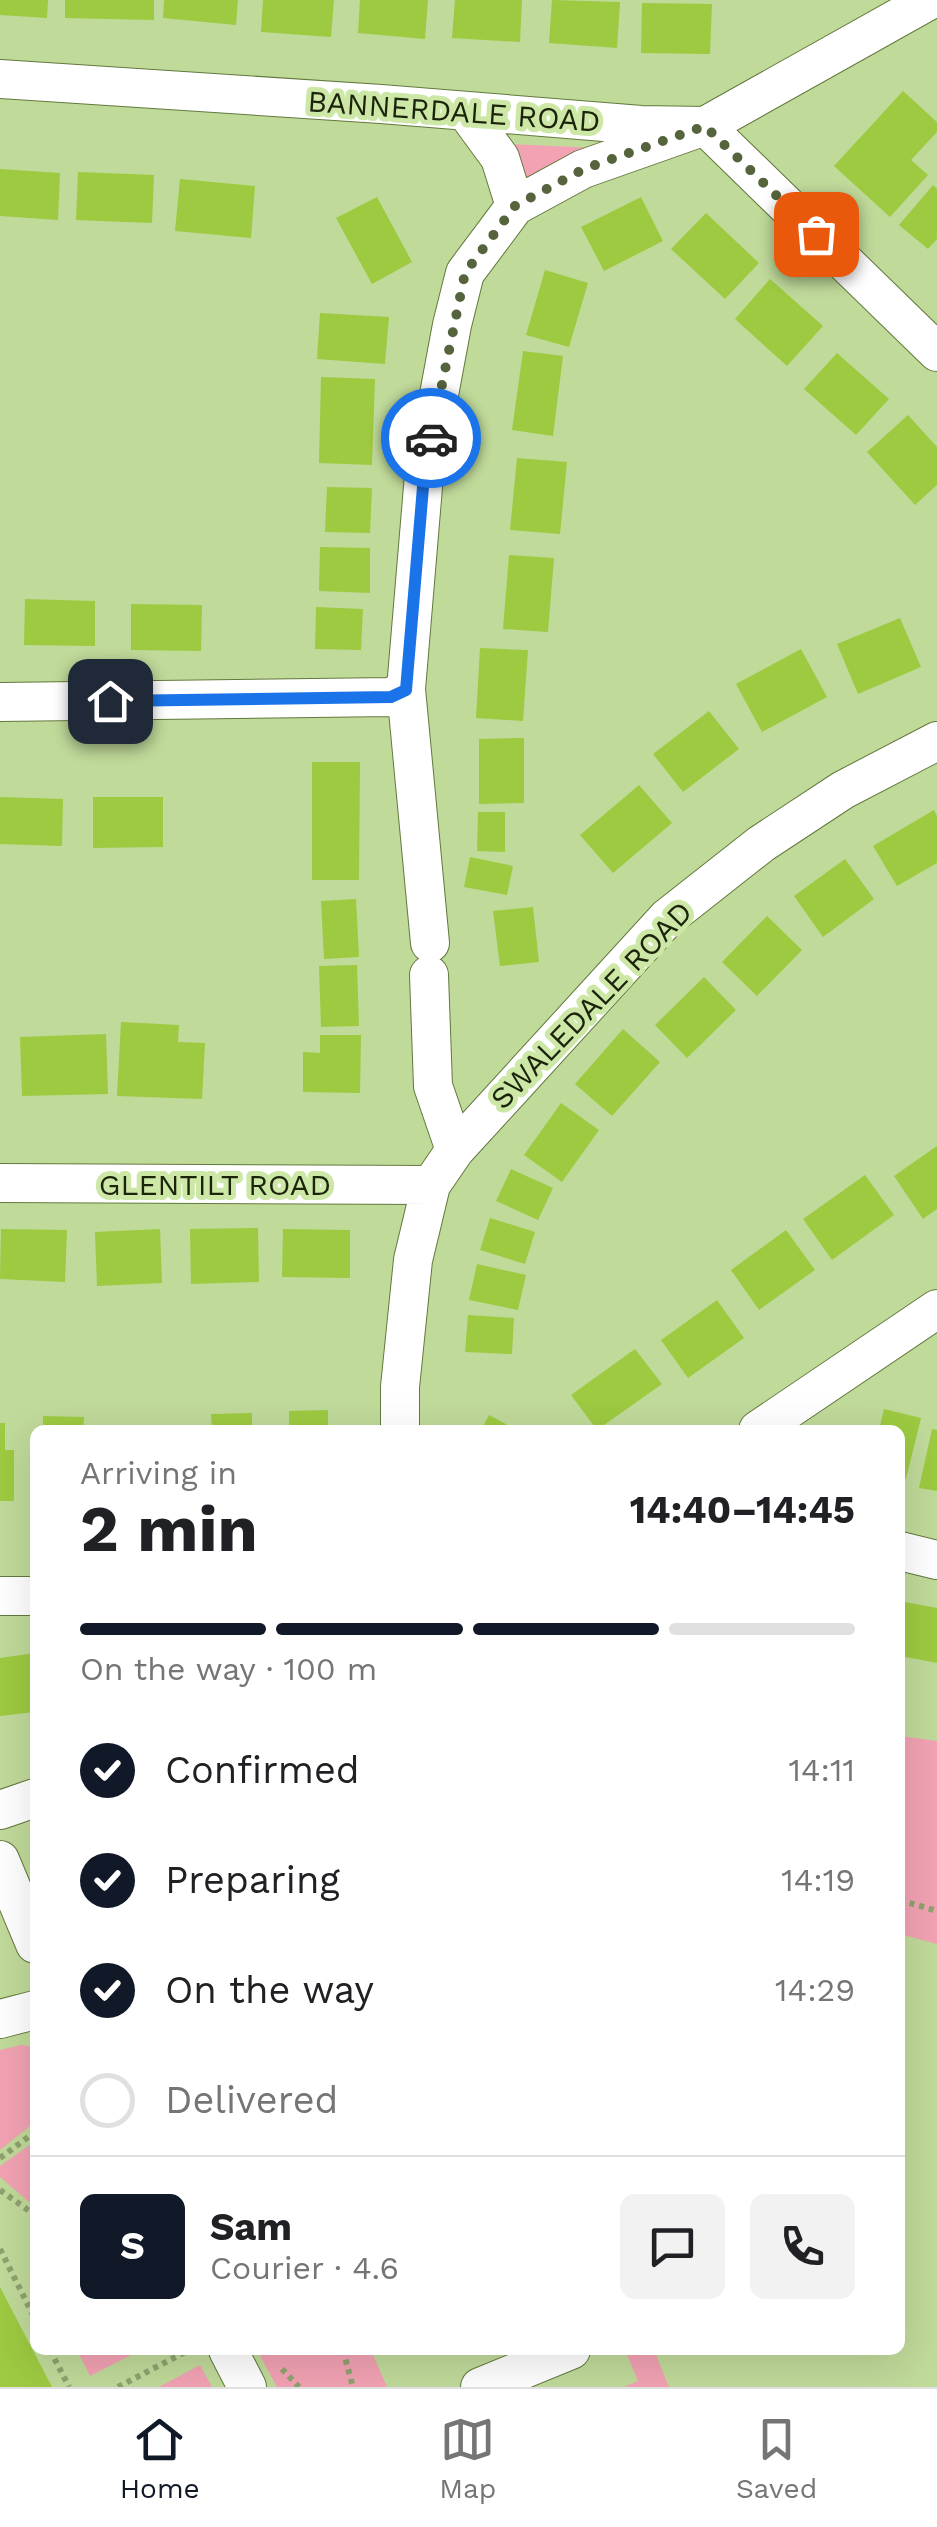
<!DOCTYPE html>
<html lang="en">
<head>
<meta charset="utf-8">
<style>
  body { margin:0; font-family:"Work Sans",sans-serif; background:#f2f2f2; color:#202124; height:100vh; display:flex; flex-direction:column; font-size:38px; white-space:nowrap }
  * { box-sizing:border-box; margin:0 }
  p { font-size:32px; color:#757577 }
  .icon { flex:none; width:55px; height:55px; fill:none; stroke:currentColor; stroke-width:2; stroke-linecap:round; stroke-linejoin:round }
  .map { position:relative; flex:1; overflow:hidden }
  .drawer { position:absolute; left:30px; top:1425px; width:875px; height:930px; display:flex; flex-direction:column; background:#fff; border-radius:15px; box-shadow:0 10px 40px #0002 }
  .drawer>* { flex:none }
  .pin { position:absolute; display:grid; place-items:center; width:85px; height:85px; color:#fff; margin:-42px; border-radius:20px; box-shadow:0 5px 15px #0006 }
  .courier { position:absolute; display:grid; place-items:center; width:100px; height:100px; margin:-50px; border:8px solid #1a73e8; border-radius:50%; background:#fff; color:#222; box-shadow:0 2px 12px #0007 }
  .headline em { font-style:normal; font-weight:700 }
  .headline div { display:flex; flex-direction:column-reverse }
  .headline { display:flex; align-items:center; justify-content:space-between; height:170px; padding:0 50px }
  h1 { font-size:65px; font-weight:700; line-height:75px }
  .bar { display:grid; grid-template-columns:repeat(4,1fr); gap:15px 10px; align-content:center; height:120px; padding:0 50px }
  .bar i { height:12px; border-radius:8px; background:#e0e0e0 }
  .bar .on { background:#111827 }
  .bar p { grid-column:span 4 }
  .line { display:flex; align-items:center; gap:25px; padding:0 50px; border-top:2px solid #e0e0e0 }
  .line div { flex:1 }
  .round { display:grid; place-items:center; flex:none; width:105px; height:105px; border-radius:15px; background:#f2f2f2 }
  ol { padding:0 50px; list-style:none }
  li { display:flex; align-items:center; gap:30px; height:110px }
  li p { margin-inline-start:auto }
  li .icon { padding:10px; border-radius:50%; background:#111827; color:#fff; stroke-width:4 }
  li:last-child { color:#757577 }
  li i { width:55px; height:55px; border:5px solid #e0e0e0; border-radius:50% }
  .menu { display:flex; justify-content:space-around; align-items:center; height:140px; border-top:2px solid #e0e0e0; background:#fff; font-size:28px; color:#757577 }
  .menu a { display:grid; justify-items:center; gap:5px }
  .menu .on { color:#111827 }
  .map>svg:first-child { display:block }
  .green { fill:#f2a2b3 }
  .building { fill:#9dca41 }
  .lines { fill:none; stroke-linecap:round; stroke-linejoin:round }
  .minor-casing { stroke:#63793d; stroke-width:40 }
  .path { stroke:#8ea26e; stroke-width:6; stroke-dasharray:5 5; stroke-linecap:butt }
  .minor { stroke:#fff; stroke-width:38 }
  .done { stroke:#55643d; stroke-width:10; stroke-dasharray:0 18 }
  .route { stroke:#1a73e8; stroke-width:12 }
  .labels { text-anchor:middle; dominant-baseline:central; stroke-width:10; stroke-linejoin:round; paint-order:stroke }
  .street-label { font-size:30px; fill:#1b240b; stroke:#cde7a7 }
</style>
</head>
<body>
<div class="map">
<svg width="937" height="2387" viewBox="0 0 937 2387">
  <rect width="100%" height="100%" fill="#c0da9a"/>
  <path class="green" d="M507 144 598 148 530 179 520 176Z
    M900 1736 937 1741V1944L900 1934Z
    M21 2045 35 2047V2122L0 2150V2050Z
    M35 2141V2207L0 2177V2166Z
    M77 2350H141L90 2376Z
    M257 2350H371L387 2387H277Z
    M625 2350H654L669 2387H624L638 2381Z
    M200 2365 212 2387H159Z"/>
  <path class="building" d="M0 0H48L47 18 0 15Z
    M65 0H154V20L65 18Z
    M164 0H238L236 25 163 18Z
    M263 0H334L331 37 261 32Z
    M360 0H428L425 39 358 33Z
    M455 0H522L520 42 452 38Z
    M552 0 620 2 617 48 549 43Z
    M642 3 712 4 710 54 641 53Z
    M903 91 937 122V132L911 160 928 175 890 217 834 166Z
    M0 169 60 173 58 220 0 216Z
    M78 172 154 175 152 223 76 220Z
    M180 179 255 186 251 238 175 231Z
    M933 185 937 189V239L928 249 899 225Z
    M377 197 412 262 372 284 336 218Z
    M641 197 663 241 604 271 581 227Z
    M706 213 759 263 725 299 671 249Z
    M545 270 588 283 569 347 526 335Z
    M770 279 823 326 787 366 735 319Z
    M320 313 389 317 385 364 317 359Z
    M523 351 563 356 553 436 512 430Z
    M837 353 889 399 856 435 804 389Z
    M321 377 375 379 372 465 319 463Z
    M908 415 937 447V485L915 505 867 452Z
    M517 458 567 462 560 534 510 530Z
    M327 487 372 488 370 533 325 532Z
    M320 547 370 548V593L319 591Z
    M509 555 554 558 548 632 503 629Z
    M25 599 95 601V646L24 645Z
    M131 604 202 605 201 651 131 650Z
    M316 607 363 609 361 650 315 649Z
    M900 618 921 667 858 694 837 644Z
    M480 648 528 650 523 721 476 718Z
    M801 649 827 697 762 732 736 684Z
    M709 711 739 749 683 792 653 754Z
    M524 738V803L479 804V739Z
    M312 762H360L359 880H312Z
    M639 785 672 823 613 873 580 835Z
    M0 797 63 799 62 846 0 844Z
    M93 797H163V847L93 848Z
    M934 810 937 816V863L897 886 873 846Z
    M478 812H505V852L477 851Z
    M470 857 513 866 507 895 464 887Z
    M845 859 874 899 823 937 794 896Z
    M356 899 359 957 324 959 321 901Z
    M533 907 539 962 500 966 493 911Z
    M767 916 802 950 757 996 722 962Z
    M357 965 359 1026 321 1027 319 966Z
    M704 977 736 1010 687 1058 655 1025Z
    M121 1022 179 1025 178 1042 205 1043 202 1099 117 1096Z
    M623 1029 660 1062 612 1116 575 1084Z
    M106 1034 108 1094 22 1096 20 1037Z
    M320 1035H361L360 1093 303 1092V1052L320 1053Z
    M561 1103 599 1130 562 1182 524 1155Z
    M937 1146V1209L923 1219 894 1176Z
    M511 1169 553 1188 538 1220 496 1201Z
    M865 1175 894 1215 832 1260 803 1219Z
    M490 1218 535 1232 525 1264 480 1250Z
    M258 1228 259 1282 191 1284 190 1229Z
    M1 1229 67 1230 65 1282 0 1279Z
    M160 1229 162 1283 97 1286 95 1232Z
    M283 1229 350 1230V1278L282 1277Z
    M786 1230 815 1270 759 1310 731 1270Z
    M477 1264 526 1275 518 1310 469 1300Z
    M717 1300 744 1338 688 1378 661 1340Z
    M468 1315 514 1318 512 1354 465 1352Z
    M635 1349 662 1384 597 1430 571 1395Z
    M884 1409 921 1418 906 1479 900 1477V1430H879Z
    M328 1410V1430H289V1411Z
    M252 1413V1430H212L211 1414Z
    M489 1415 517 1430H481Z
    M43 1416 84 1417 83 1430H43Z
    M0 1423H5V1450H14V1501H0Z
    M932 1429 937 1430V1491L919 1488Z
    M31 1448H35V1500H31Z
    M900 1601 937 1608V1663L900 1656Z
    M35 1653V1712L0 1716V1658Z
    M0 2287 52 2387H0Z"/>
  <g class="lines">
    <g class="minor-casing">
      <path id="minor" d="M0 79 381 104 641 125 705 126 937 352
        M467 113 500 158 515 206
        M0 702 391 697 406 689
        M430 943 406 689 424 475 452 325 465 273 515 206 583 169 705 126 930 0
        M429 975 433 1086 455 1150
        M0 1183 431 1185
        M400 1430V1387L413 1260 431 1185 455 1150 667 918 761 844 843 790 937 741
        M758 1430 937 1309
        M900 1551 937 1560
        M0 1596H35
        M0 1810 35 1798
        M0 1860 35 1944
        M0 2019 35 2010
        M228 2350 247 2387
        M480 2387 571 2350"/>
    </g>
    <path class="path" d="M900 1900 937 1911
      M0 2158 35 2132
      M0 2190 35 2215
      M0 2249 35 2319
      M50 2350 69 2387
      M343 2350 353 2387
      M282 2369 299 2387
      M118 2387 189 2350"/>
    <use href="#minor" class="minor"/>
  </g>
  <g class="lines">
    <path class="done" d="M431 438 465 273 515 206 584 169 705 126 816 234"/>
    <path class="route" d="M110 701 391 697 406 690 424 475 431 438"/>
  </g>
  <g class="labels">
    <g class="street-label">
      <text transform="translate(454 111) rotate(4)">BANNERDALE ROAD</text>
      <text transform="translate(591 1005) rotate(-46)">SWALEDALE ROAD</text>
      <text x="215" y="1184">GLENTILT ROAD</text>
    </g>
  </g>
</svg>
<div class="pin" style="left:816px;top:234px;background:#ea580c"><svg class="icon" aria-label="bag" viewBox="0 0 24 24"><path d="M5 8h14l-1 12H6zM9 8a3 3 0 0 1 6 0"/></svg></div>
<div class="pin" style="left:110px;top:701px;background:#1f2937"><svg class="icon" aria-label="home" viewBox="0 0 24 24"><path d="M3 11l9-7 9 7M6 9v11h12V9"/></svg></div>
<div class="courier" style="left:431px;top:438px"><svg class="icon" aria-label="car" viewBox="0 0 24 24"><path d="M5 17H2v-5l4-1 3-4h7l3 4 3 1v5h-3M9 17h6M6 11h13"/><circle cx="7" cy="17" r="2"/><circle cx="17" cy="17" r="2"/></svg></div>
<section class="drawer">
<div class="headline"><div><h1>2 min</h1><p>Arriving in</p></div><em>14:40–14:45</em></div>
<div class="bar"><i class="on"></i><i class="on"></i><i class="on"></i><i></i><p>On the way · 100 m</p></div>
<ol>
<li><svg class="icon" aria-label="check" viewBox="0 0 24 24"><path d="M5 12l5 5 9-10"/></svg>Confirmed<p>14:11</p></li>
<li><svg class="icon" aria-label="check" viewBox="0 0 24 24"><path d="M5 12l5 5 9-10"/></svg>Preparing<p>14:19</p></li>
<li><svg class="icon" aria-label="check" viewBox="0 0 24 24"><path d="M5 12l5 5 9-10"/></svg>On the way<p>14:29</p></li>
<li><i></i>Delivered</li>
</ol>
<div class="line" style="height:180px"><b class="round" style="background:#111827;color:#fff">S</b><div><b>Sam</b><p>Courier · 4.6</p></div><a class="round"><svg class="icon" aria-label="chat" viewBox="0 0 24 24"><path d="M4 5h16v11H9l-5 4z"/></svg></a><a class="round"><svg class="icon" aria-label="phone" viewBox="0 0 24 24"><path d="M5 4h4l2 5-3 2q2 4 5 5l2-3 5 2v4C11 20 4 13 5 4z"/></svg></a></div>
</section>
</div>
<nav class="menu">
<a class="on"><svg class="icon" aria-label="home" viewBox="0 0 24 24"><path d="M3 11l9-7 9 7M6 9v11h12V9"/></svg>Home</a>
<a><svg class="icon" aria-label="map" viewBox="0 0 24 24"><path d="M3 6l6-2 6 2 6-2v14l-6 2-6-2-6 2zM9 4v14M15 6v14"/></svg>Map</a>
<a><svg class="icon" aria-label="saved" viewBox="0 0 24 24"><path d="M7 4h10v16l-5-4-5 4z"/></svg>Saved</a>
</nav>
</body>
</html>
